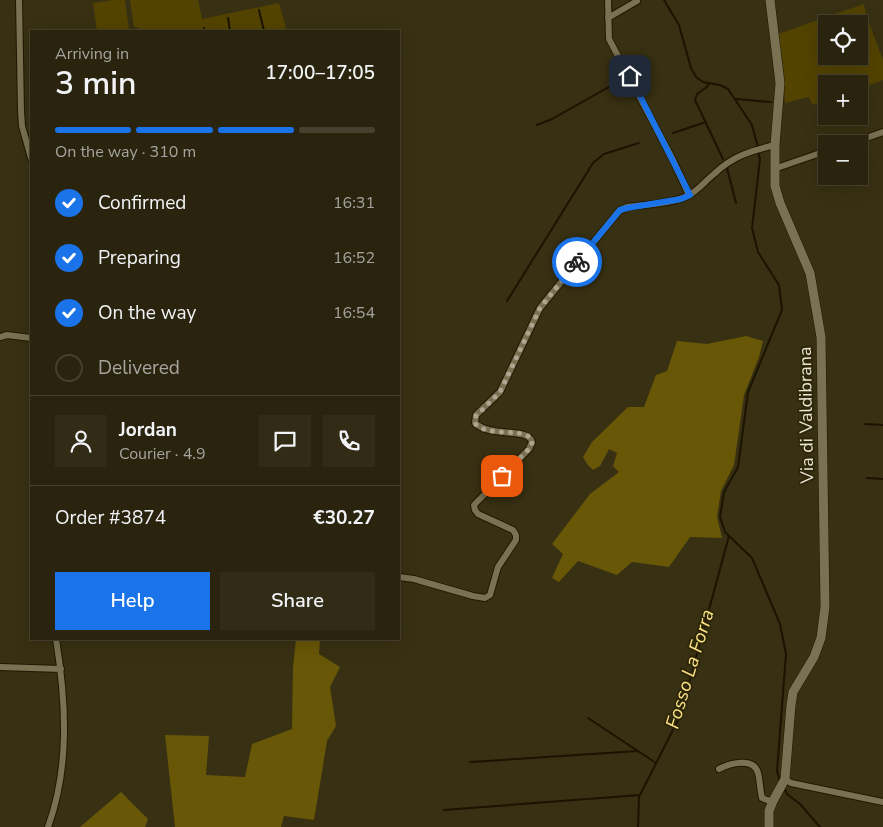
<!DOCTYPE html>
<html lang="en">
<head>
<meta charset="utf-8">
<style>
  body { margin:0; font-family:"Nunito Sans",sans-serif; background:#322c17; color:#f1f3f6; height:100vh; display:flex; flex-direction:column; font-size:19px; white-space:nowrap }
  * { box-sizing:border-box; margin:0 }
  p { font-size:16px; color:#a5a49e }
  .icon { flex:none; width:28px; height:28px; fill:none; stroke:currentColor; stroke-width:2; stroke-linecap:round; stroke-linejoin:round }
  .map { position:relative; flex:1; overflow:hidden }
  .details { position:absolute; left:30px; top:30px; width:370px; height:610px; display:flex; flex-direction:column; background:#2a240e; border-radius:0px; box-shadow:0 5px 20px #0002,0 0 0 1px #46412e }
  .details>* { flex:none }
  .tools { position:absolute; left:818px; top:15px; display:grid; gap:10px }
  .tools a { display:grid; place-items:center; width:50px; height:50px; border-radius:0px; background:#2a240e; box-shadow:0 5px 20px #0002,0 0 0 1px #46412e; font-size:25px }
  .pin { position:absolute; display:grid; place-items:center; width:42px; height:42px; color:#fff; margin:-21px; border-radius:10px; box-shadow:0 2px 8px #0006 }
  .courier { position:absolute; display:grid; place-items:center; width:50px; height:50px; margin:-25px; border:4px solid #1a73e8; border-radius:50%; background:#fff; color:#222; box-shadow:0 1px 6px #0007 }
  .summary em { font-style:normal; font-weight:600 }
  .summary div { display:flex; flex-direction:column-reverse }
  .summary { display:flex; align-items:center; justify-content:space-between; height:85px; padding:0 25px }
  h1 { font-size:32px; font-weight:600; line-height:38px }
  .bar { display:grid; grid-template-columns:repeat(4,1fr); gap:8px 5px; align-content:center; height:60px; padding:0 25px }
  .bar i { height:6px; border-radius:4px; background:#46412e }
  .bar .current { background:#1a73e8 }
  .bar p { grid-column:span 4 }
  .line { display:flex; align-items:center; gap:12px; padding:0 25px; border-top:1px solid #46412e }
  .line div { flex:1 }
  .round { display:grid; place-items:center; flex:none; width:52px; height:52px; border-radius:0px; background:#322c17 }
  ol { padding:0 25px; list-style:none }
  li { display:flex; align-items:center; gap:15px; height:55px }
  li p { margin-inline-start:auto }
  li .icon { padding:5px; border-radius:50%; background:#1a73e8; color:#fff; stroke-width:4 }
  li:last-child { color:#a5a49e }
  li i { width:28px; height:28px; border:2px solid #46412e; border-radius:50% }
  .action { display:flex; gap:10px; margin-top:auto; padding:10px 25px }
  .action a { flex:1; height:58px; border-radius:0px; background:#1a73e8; color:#fff; font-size:20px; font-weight:600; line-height:58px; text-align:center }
  .action a+a { background:#322c17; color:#f1f3f6 }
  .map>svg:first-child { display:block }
  .green { fill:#524300; fill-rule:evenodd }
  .forest { fill:#685707 }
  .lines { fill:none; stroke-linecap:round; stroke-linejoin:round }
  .stream { stroke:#1b1400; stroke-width:2 }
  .street-casing { stroke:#201800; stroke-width:8 }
  .secondary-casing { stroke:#201800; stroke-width:10 }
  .street { stroke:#797151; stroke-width:6 }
  .secondary { stroke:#797151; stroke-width:9 }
  .done { stroke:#aca690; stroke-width:5; stroke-dasharray:0 9 }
  .route { stroke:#1a73e8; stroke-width:6 }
  .labels { text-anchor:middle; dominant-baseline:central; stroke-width:4; stroke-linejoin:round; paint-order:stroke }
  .street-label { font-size:18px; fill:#eae6d4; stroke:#2e2608 }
  .water-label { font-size:19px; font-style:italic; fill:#fbe386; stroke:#2e2608 }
</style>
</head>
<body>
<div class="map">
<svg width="883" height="827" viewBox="0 0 883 827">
  <rect width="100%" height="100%" fill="#383012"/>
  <path class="green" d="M113 0H125L129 30 97 31 93 3Z
    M130 0H198L202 19 279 3 287 31H139V28L134 27Z
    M864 4 866 15 883 60V80L859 89V84H826V100L812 105 809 97 785 103 783 66 778 34ZM826 24H859V56H826Z"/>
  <path class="forest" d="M746 336 763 341 759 357 744 395 734 465 721 491 717 517 722 538 690 537 669 567 632 562 617 575 578 561 559 582 552 578 563 554 552 544 590 494 619 472 613 466 617 453 609 449 600 466 593 470 587 464 583 457 592 442 628 407H644L656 375 667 371 677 341 707 344Z
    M296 639H320L319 654 340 667 330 687 336 726 327 741 314 820 284 816 281 827H175L165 735 209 736 206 775 245 777 252 744 292 729 293 667Z
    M121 792 148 819 145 827H80Z"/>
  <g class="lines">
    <path class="stream" d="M664 0 679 25 691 68 696 77 703 82 720 85 728 89 752 125 758 147
      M259 10 264 31
      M228 18 230 31
      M204 28V31
      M709 83 707 87 697 94 695 100 723 159
      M736 99 771 102
      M537 125 552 119 625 78
      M673 133 706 122
      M758 152 760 159 752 228 758 252 779 285 782 310 748 392 738 467 724 492 720 517 725 532 752 558 780 624 786 654 777 771 780 782
      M727 168 736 203
      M507 301 593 163 604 154 639 143
      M865 424 883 425
      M867 478 883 479
      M588 718 656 763
      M470 762 638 751
      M784 788 787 794 800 804 820 827
      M444 810 640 795
      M638 827 639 797 680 716 729 536"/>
    <g class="street-casing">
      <path id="street" d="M19 0 21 111 22 126 31 158
        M608 0 609 39 673 160 689 195
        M608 18 637 1
        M849 144 883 132
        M774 169 826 151
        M0 337 7 335 31 338
        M399 577 414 579 473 596 485 598 490 595 498 567 516 540V535L513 530 478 514 475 510 474 505 529 449 532 442C528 427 491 438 475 423L476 415 500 392 540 308 619 211 627 207C643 205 675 203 687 196 698 191 705 181 714 174 733 156 750 151 775 145
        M0 667 61 669
        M719 769C730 763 754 757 758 773 760 781 760 790 762 798L767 800 773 801
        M785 779 791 783 883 802
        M48 827C70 767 66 701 56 639"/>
    </g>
    <g class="secondary-casing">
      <path id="secondary" d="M769 827V811L773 801 785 779 791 705 793 692 814 657 821 638 825 607 821 337 810 273 780 203 775 186V145L780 83 770 0"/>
    </g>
    <use href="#street" class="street"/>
    <use href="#secondary" class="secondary"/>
  </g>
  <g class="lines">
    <path class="done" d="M502 476 531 447 532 444 531 438C520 428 493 437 476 425L475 417 500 392 540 308 577 262"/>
    <path class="route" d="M577 262 620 210 627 208 681 199 690 195 630 76"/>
  </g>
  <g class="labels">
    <g class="street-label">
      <text transform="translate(806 415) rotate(-91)">Via di Valdibrana</text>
    </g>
    <g class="water-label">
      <text transform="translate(690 669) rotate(-73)">Fosso La Forra</text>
    </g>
  </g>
</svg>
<div class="tools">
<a><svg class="icon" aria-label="locate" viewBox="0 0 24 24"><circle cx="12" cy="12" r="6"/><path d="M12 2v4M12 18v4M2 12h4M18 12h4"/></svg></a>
<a>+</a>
<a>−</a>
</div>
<div class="pin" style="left:502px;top:476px;background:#ea580c"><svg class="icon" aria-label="bag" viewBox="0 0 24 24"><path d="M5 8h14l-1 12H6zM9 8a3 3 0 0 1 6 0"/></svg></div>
<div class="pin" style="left:630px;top:76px;background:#1f2937"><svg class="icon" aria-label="home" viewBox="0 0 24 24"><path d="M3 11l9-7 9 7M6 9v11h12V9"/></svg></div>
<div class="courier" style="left:577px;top:262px"><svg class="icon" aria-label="bike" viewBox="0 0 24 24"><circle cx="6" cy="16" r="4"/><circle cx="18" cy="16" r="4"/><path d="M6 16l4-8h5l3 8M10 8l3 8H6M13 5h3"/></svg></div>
<section class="details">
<div class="summary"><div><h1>3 min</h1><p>Arriving in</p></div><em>17:00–17:05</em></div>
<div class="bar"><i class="current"></i><i class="current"></i><i class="current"></i><i></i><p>On the way · 310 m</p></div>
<ol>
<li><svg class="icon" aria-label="check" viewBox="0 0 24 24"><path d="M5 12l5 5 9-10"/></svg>Confirmed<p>16:31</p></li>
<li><svg class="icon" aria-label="check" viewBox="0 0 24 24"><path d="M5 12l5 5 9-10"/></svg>Preparing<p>16:52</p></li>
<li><svg class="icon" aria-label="check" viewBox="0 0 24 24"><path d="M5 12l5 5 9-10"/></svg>On the way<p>16:54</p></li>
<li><i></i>Delivered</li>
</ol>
<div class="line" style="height:90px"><a class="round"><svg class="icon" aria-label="person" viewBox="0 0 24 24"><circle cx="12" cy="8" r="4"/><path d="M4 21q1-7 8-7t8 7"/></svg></a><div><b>Jordan</b><p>Courier · 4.9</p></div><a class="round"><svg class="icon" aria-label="chat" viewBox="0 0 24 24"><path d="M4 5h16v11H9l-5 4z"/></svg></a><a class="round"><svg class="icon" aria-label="phone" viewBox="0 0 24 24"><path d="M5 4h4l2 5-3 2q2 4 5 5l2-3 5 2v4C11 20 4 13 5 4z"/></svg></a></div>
<div class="line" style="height:65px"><div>Order #3874</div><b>€30.27</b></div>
<div class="action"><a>Help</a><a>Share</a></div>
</section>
</div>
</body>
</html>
